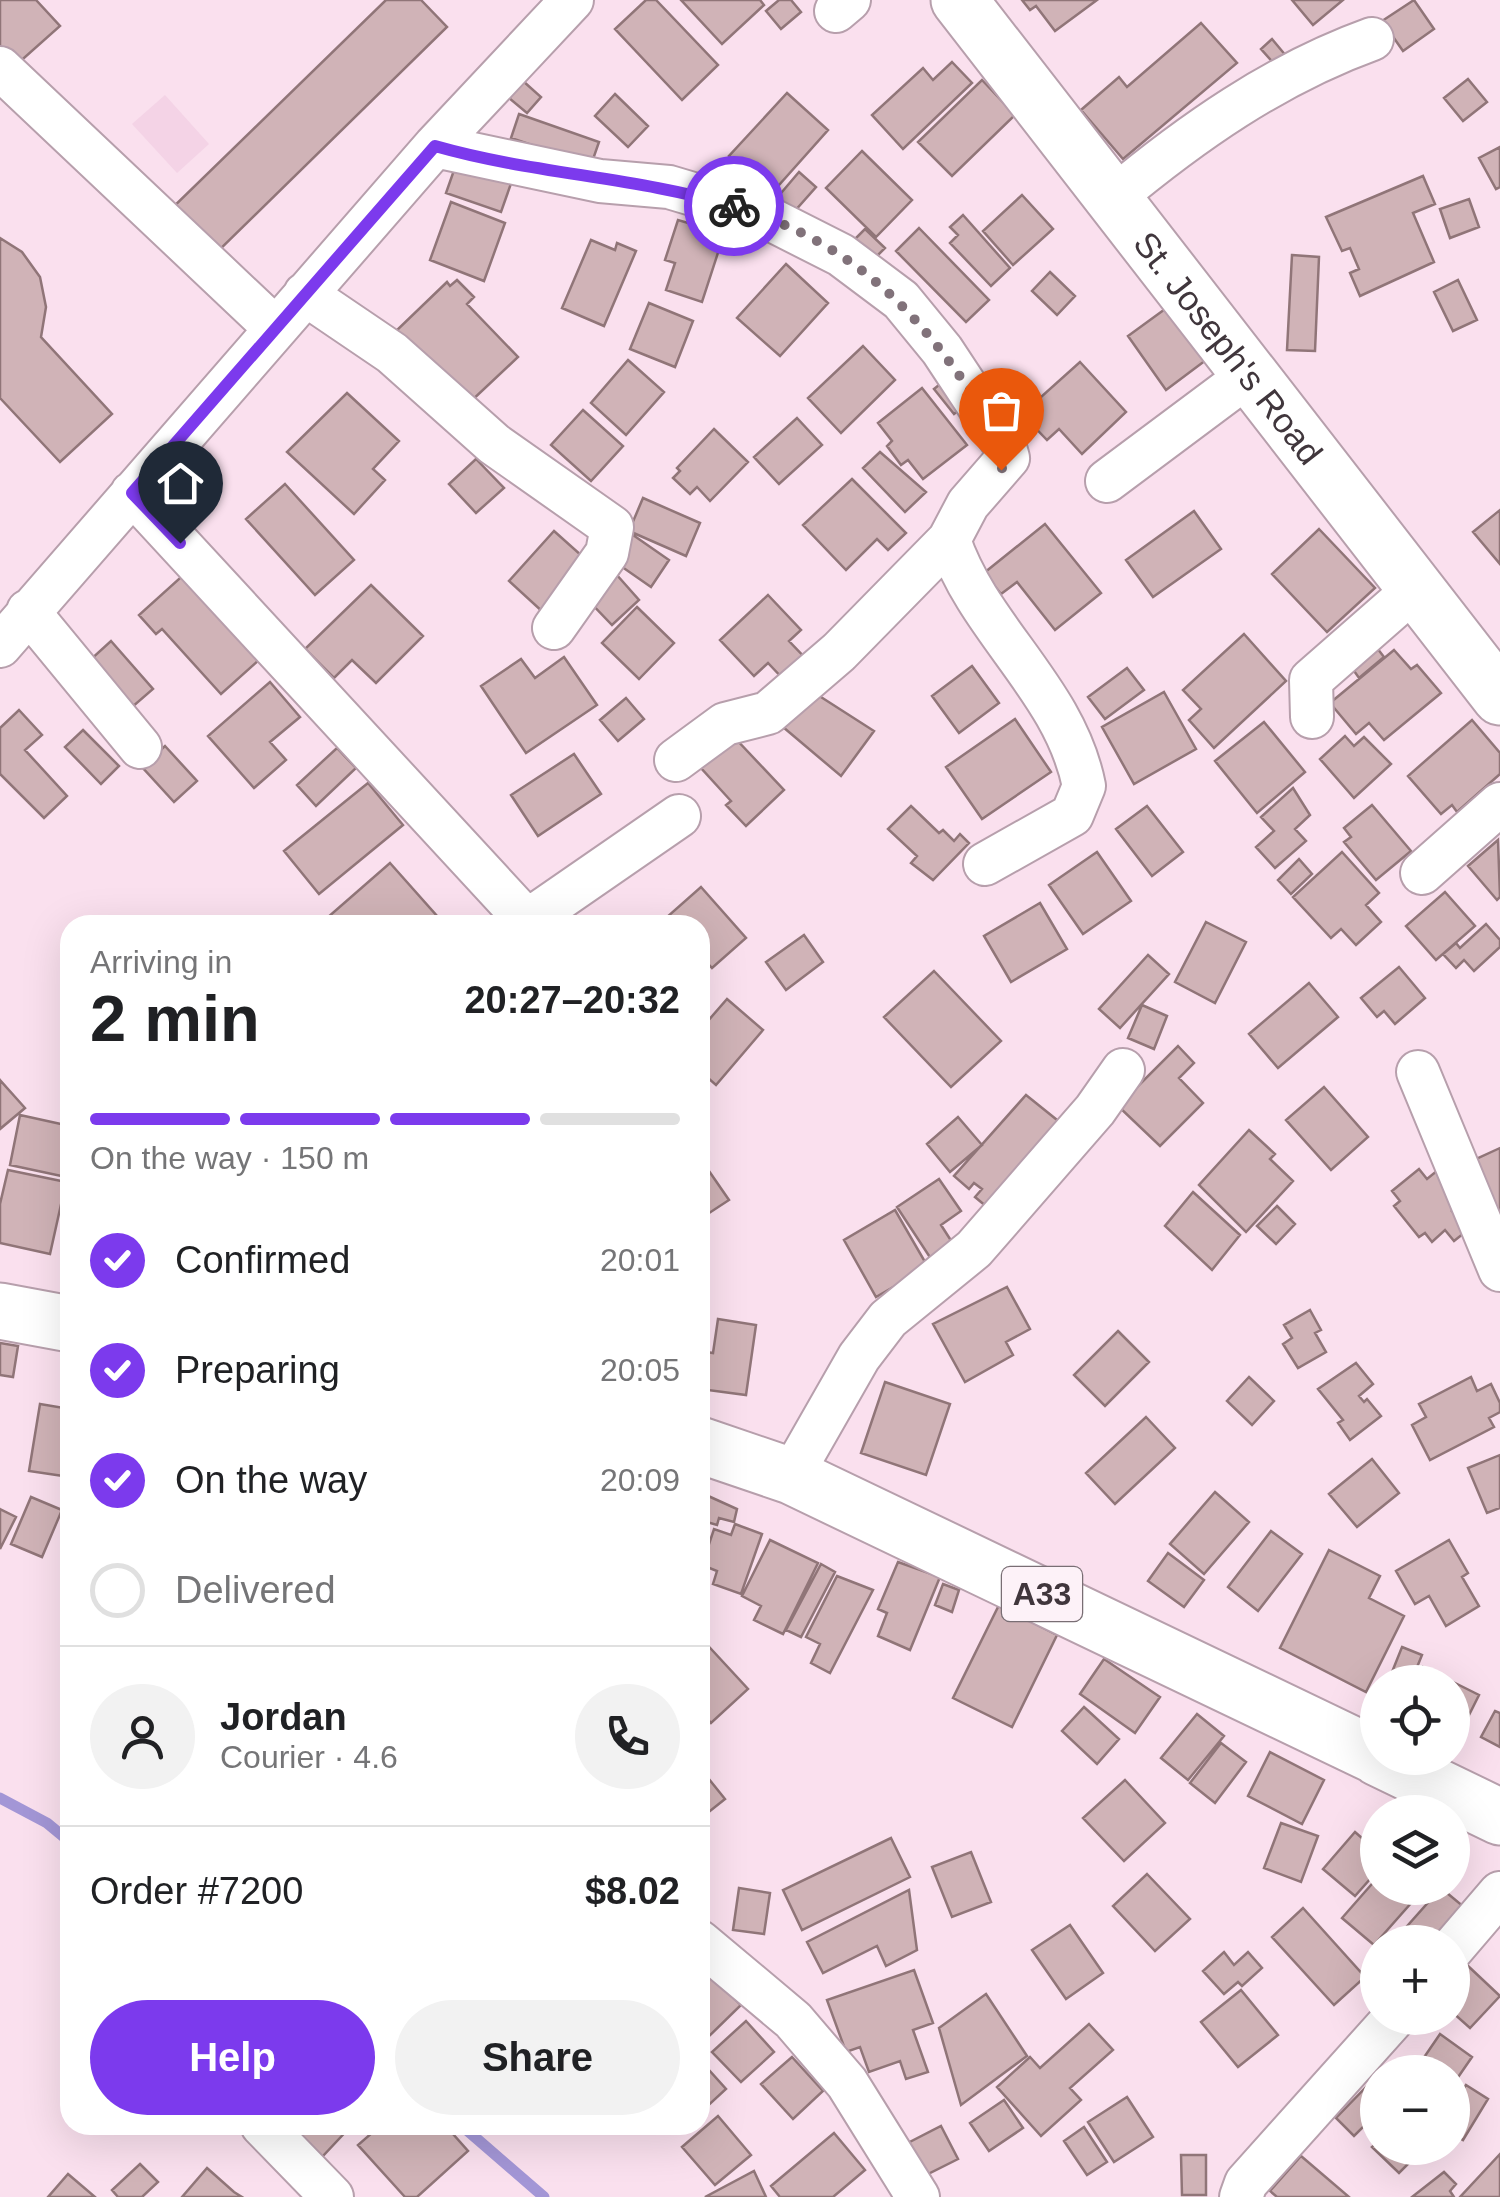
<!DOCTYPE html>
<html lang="en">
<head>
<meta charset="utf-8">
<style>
  body { margin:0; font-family:Arial,sans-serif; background:#f2f2f2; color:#202124; height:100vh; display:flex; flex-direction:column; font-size:38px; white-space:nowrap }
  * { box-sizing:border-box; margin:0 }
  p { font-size:32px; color:#757577 }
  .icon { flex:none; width:55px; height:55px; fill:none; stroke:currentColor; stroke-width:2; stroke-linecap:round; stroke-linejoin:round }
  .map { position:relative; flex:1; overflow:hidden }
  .details { position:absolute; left:60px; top:915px; width:650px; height:1220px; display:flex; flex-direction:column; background:#fff; border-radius:30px; box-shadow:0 10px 40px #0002 }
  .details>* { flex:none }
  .controls { position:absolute; left:1360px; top:1665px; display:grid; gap:20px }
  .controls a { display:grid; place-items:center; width:110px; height:110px; border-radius:50%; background:#fff; box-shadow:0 10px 40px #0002; font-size:50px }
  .pin { position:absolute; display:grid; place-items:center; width:85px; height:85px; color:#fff; margin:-102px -42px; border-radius:50% 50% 50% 0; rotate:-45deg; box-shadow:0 0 10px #0007 }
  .pin .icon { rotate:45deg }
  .courier { position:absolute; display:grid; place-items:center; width:100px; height:100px; margin:-50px; border:8px solid #7c3aed; border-radius:50%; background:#fff; color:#222; box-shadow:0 2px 12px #0007 }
  .head em { font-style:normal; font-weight:600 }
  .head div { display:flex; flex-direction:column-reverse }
  .head { display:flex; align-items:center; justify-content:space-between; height:170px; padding:0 30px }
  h1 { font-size:65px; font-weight:600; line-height:75px }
  .bar { display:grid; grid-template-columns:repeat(4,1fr); gap:15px 10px; align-content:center; height:120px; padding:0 30px }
  .bar i { height:12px; border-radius:8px; background:#e0e0e0 }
  .bar .current { background:#7c3aed }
  .bar p { grid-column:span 4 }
  .line { display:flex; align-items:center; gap:25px; padding:0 30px; border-top:2px solid #e0e0e0 }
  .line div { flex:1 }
  .round { display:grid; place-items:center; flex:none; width:105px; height:105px; border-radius:52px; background:#f2f2f2 }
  ol { padding:0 30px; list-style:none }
  li { display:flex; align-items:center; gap:30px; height:110px }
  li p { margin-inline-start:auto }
  li .icon { padding:10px; border-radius:50%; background:#7c3aed; color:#fff; stroke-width:4 }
  li:last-child { color:#757577 }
  li i { width:55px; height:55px; border:5px solid #e0e0e0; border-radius:50% }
  .action { display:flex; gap:20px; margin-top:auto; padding:20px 30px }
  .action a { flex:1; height:115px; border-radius:60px; background:#7c3aed; color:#fff; font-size:40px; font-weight:600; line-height:115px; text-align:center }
  .action a+a { background:#f2f2f2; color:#202124 }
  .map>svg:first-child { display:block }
  .built { fill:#f4d3e6 }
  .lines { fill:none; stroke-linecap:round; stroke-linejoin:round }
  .stream { stroke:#a396d6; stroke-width:11 }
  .building { fill:#d0b3b7; stroke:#907578; stroke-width:2.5 }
  .street-casing { stroke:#b79fac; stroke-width:46 }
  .secondary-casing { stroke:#b79fac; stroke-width:59 }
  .highway-casing { stroke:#b79fac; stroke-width:59 }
  .street { stroke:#fff; stroke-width:42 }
  .secondary { stroke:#fff; stroke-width:55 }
  .highway { stroke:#fff; stroke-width:55 }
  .done { stroke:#81727a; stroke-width:10; stroke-dasharray:0 18 }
  .route { stroke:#7c3aed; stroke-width:12 }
  .labels { text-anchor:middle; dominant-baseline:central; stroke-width:10; stroke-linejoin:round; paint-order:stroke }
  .shield { fill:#fdf2f8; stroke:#796e74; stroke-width:2.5 }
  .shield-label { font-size:32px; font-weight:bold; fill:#40363c }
  .street-label { font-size:35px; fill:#40363c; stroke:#fdf2f8 }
</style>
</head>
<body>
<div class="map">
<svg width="1500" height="2197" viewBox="0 0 1500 2197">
  <rect width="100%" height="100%" fill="#fae0ee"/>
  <path class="built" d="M165 95 209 144 177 173 132 124Z"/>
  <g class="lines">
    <path class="stream" d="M0 1798 47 1823 70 1842
      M461 2125 544 2197"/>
  </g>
  <path class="building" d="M0 0H36L60 26 15 66 0 50Z
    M386 0H421L447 27 210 259 166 214Z
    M646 0H656L718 65 682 100 615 29Z
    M681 0H760L764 5 722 44Z
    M779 0H791L801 12 781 29 766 11Z
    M1022 0H1097L1055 31 1036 6 1030 10Z
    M1292 0H1343L1313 25Z
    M1414 0 1434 29 1403 51 1382 21Z
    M1201 23 1237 63 1123 159 1081 110 1119 77 1127 87Z
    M1272 39 1287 57 1276 66 1261 49Z
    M952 62 972 83 903 149 872 115 923 68 933 80Z
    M1468 79 1487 102 1463 121 1444 98Z
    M982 80 1015 115 952 176 918 142Z
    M523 81 541 97 527 113 509 98Z
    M787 93 828 130 771 194 729 156Z
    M615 94 648 126 628 147 595 116Z
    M519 114 599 142 591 165 511 138Z
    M1500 147V187L1496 189 1479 158Z
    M862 151 912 200 876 237 826 188Z
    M459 156 514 175 501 212 446 193Z
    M799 172 816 187 793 213 776 199Z
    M1423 176 1435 204 1413 213 1434 262 1360 296 1350 273 1359 269 1350 248 1342 251 1326 217Z
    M1022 195 1053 229 1013 265 983 231Z
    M1469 199 1479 227 1450 238 1440 209Z
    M451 202 505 223 484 281 430 260Z
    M963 215 1010 268 991 286 950 243 958 235 950 227Z
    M690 216 726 228 702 302 666 290 675 263 665 260 678 220 688 223Z
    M919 228 989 300 966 322 896 251Z
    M865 229 885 248 875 258 855 239Z
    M0 238 22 252 40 277 46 307 41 337 112 414 60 462 0 398Z
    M591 240 615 250 617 243 636 251 604 326 562 308Z
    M1292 255 1319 257 1315 351 1287 350Z
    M786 264 828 303 780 356 737 318Z
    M1050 272 1075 296 1057 315 1032 291Z
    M457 280 474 297 467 304 518 357 467 405 396 331 447 282 450 286Z
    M1458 280 1477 320 1453 331 1434 292Z
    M649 303 693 321 675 367 630 349Z
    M1172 304 1210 357 1166 390 1128 336Z
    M863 346 895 380 841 433 808 398Z
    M628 360 664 392 626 435 591 403Z
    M1080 362 1126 412 1082 454 1059 429 1047 440 1022 414Z
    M949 377 969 402 954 414 934 389Z
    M922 388 967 445 923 479 908 460 901 465 887 446 892 441 878 423Z
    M347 393 399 441 373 469 385 480 354 514 287 452Z
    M583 410 623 446 591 481 551 445Z
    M797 418 822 445 779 484 754 457Z
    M714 429 748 462 710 501 697 487 690 494 673 478 680 471 677 468Z
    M880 452 926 492 905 512 863 468Z
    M476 459 504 488 476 513 449 484Z
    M852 479 906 533 888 550 877 539 846 570 803 525Z
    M285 484 354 560 315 595 246 519Z
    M643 498 700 523 686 556 629 531Z
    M1500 510V564L1473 532Z
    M1194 511 1221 549 1153 597 1126 560Z
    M1045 524 1101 593 1055 630 1017 582 1001 594 984 573Z
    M1319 529 1375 588 1327 632 1272 574Z
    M554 531 591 564 545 614 509 581Z
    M633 535 669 560 651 587 615 562Z
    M190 569 260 659 221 694 162 629 156 634 139 615Z
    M616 574 639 600 612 625 588 600Z
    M371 585 423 636 376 683 352 660 334 678 305 649Z
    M768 595 801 630 789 641 809 662 787 683 768 663 754 676 720 640Z
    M637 607 674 643 639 679 602 643Z
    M1244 634 1286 681 1214 748 1189 720 1201 709 1183 690Z
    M111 641 153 689 131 708 89 661Z
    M1377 648 1384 657 1359 678 1352 668Z
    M1394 650 1411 669 1417 665 1441 693 1384 740 1369 723 1356 734 1330 703Z
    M564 657 597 705 526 753 481 686 521 659 535 678Z
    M972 666 999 703 959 733 932 696Z
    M1127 668 1144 690 1105 719 1088 697Z
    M270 682 300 717 270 742 286 760 254 788 208 736Z
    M810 690 874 731 841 776 783 727Z
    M1164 692 1196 749 1134 784 1102 727Z
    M626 698 644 719 618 741 600 720Z
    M19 710 42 735 25 750 67 796 44 818 0 774V728Z
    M1015 719 1051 772 982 819 946 767Z
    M1472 720 1500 753V774L1457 812 1452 805 1441 814 1408 776Z
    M1264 722 1305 772 1257 813 1215 761Z
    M83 730 119 766 101 784 65 747Z
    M1345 736 1354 746 1364 737 1391 764 1354 798 1320 759Z
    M734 737 784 790 746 826 726 805 731 801 701 768Z
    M165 746 197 781 174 802 142 767Z
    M337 748 356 768 316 806 297 785Z
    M574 754 601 794 538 836 511 795Z
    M368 783 403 825 319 894 284 851Z
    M1293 788 1310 815 1295 829 1306 841 1275 868 1256 847 1274 831 1261 817Z
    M1372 805 1411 851 1376 880 1344 842 1351 837 1344 828Z
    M911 806 939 833 943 830 954 841 960 834 969 843 933 880 911 863 917 856 888 829Z
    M1147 806 1183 852 1152 876 1116 829Z
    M1498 840 1500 897 1497 900 1468 866Z
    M1097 852 1131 901 1083 934 1049 885Z
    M1342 852 1379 893 1366 905 1381 922 1356 945 1341 929 1331 938 1293 897Z
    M1299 859 1312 874 1291 894 1278 880Z
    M390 863 437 916 427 925H319Z
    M701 887 746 938 712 968 700 955V925H674L667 917Z
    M1445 892 1475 926 1436 960 1406 926Z
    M1040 903 1067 949 1011 982 984 936Z
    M1206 922 1246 942 1215 1003 1175 982Z
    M1486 924 1500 940V947L1474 971 1464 960 1456 968 1443 954 1456 943 1460 948Z
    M804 935 823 962 786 990 766 962Z
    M1148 955 1169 974 1120 1028 1099 1009Z
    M1399 967 1425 998 1395 1024 1384 1011 1377 1017 1361 998Z
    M934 971 1001 1041 951 1087 884 1017Z
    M1309 983 1338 1017 1278 1068 1249 1034Z
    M727 999 763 1030 716 1085 700 1071V1030Z
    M1142 1005 1167 1016 1154 1049 1128 1038Z
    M1178 1046 1194 1063 1179 1078 1203 1103 1160 1146 1118 1106Z
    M0 1080 25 1108 0 1129Z
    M1324 1087 1368 1137 1331 1170 1286 1120Z
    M1026 1095 1067 1128 993 1212 975 1197 982 1189 974 1183 969 1189 954 1176Z
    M20 1115 70 1126 66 1177 10 1165Z
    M958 1117 982 1145 950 1172 927 1144Z
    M1249 1130 1275 1154 1270 1159 1293 1181 1246 1232 1199 1185Z
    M1500 1148V1224L1465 1164Z
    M700 1158 729 1200 700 1219Z
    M1419 1169 1427 1179 1438 1170 1463 1201 1452 1211 1469 1229 1454 1241 1445 1230 1432 1242 1425 1233 1419 1237 1394 1206 1400 1201 1392 1191Z
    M8 1170 66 1182 50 1254 0 1243V1204Z
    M939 1179 961 1211 941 1225 959 1253 937 1268 897 1207Z
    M1193 1192 1240 1235 1212 1270 1165 1226Z
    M1277 1206 1295 1224 1276 1244 1257 1226Z
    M895 1210 928 1267 876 1297 844 1240Z
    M1007 1287 1030 1329 1006 1342 1013 1355 965 1382 933 1324Z
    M1310 1310 1321 1330 1315 1333 1326 1352 1298 1368 1283 1344 1292 1338 1284 1325Z
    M718 1319 756 1325 746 1395 700 1389V1351L713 1353Z
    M1118 1331 1149 1362 1105 1406 1074 1375Z
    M0 1343 18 1346 13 1377 0 1375Z
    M1356 1363 1373 1384 1359 1396 1364 1402 1367 1399 1381 1416 1350 1440 1338 1423 1343 1420 1318 1389Z
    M1249 1377 1274 1401 1252 1425 1227 1401Z
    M1471 1377 1477 1391 1491 1384 1500 1403V1412L1489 1418 1494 1427 1430 1460 1412 1425 1426 1417 1419 1404Z
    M885 1382 950 1404 926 1475 861 1453Z
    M40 1404 70 1409V1477L29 1471Z
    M1146 1417 1175 1448 1115 1504 1086 1473Z
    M1500 1455V1508L1487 1513 1468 1468Z
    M1372 1459 1399 1493 1357 1527 1329 1494Z
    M1215 1492 1249 1522 1204 1574 1170 1544Z
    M706 1495 737 1509 734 1522 719 1518 717 1525 700 1520Z
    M31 1497 62 1510 42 1557 11 1544Z
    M0 1509 16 1517 0 1549Z
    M735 1524 762 1534 741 1594 713 1584 717 1571 702 1565 714 1529 731 1535Z
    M1271 1531 1302 1554 1258 1611 1228 1587Z
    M770 1540 818 1563 783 1634 754 1620 761 1606 742 1596Z
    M1449 1540 1468 1573 1462 1577 1479 1606 1446 1626 1429 1596 1415 1604 1396 1571Z
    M1329 1550 1380 1576 1369 1598 1404 1616 1366 1692 1280 1648Z
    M1168 1553 1204 1580 1184 1607 1148 1581Z
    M898 1562 940 1577 910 1650 878 1636 887 1613 878 1609Z
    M821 1564 835 1572 801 1637 786 1630Z
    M837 1576 873 1590 830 1673 811 1663 820 1644 806 1637Z
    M943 1584 959 1590 952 1612 935 1605Z
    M999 1605 1057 1635 1012 1727 953 1698Z
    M700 1637 748 1689 711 1723 700 1710Z
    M1402 1647 1422 1655 1411 1682H1388Z
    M1104 1659 1160 1697 1135 1733 1080 1694Z
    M1423 1667 1479 1695 1458 1737 1452 1735V1682H1415Z
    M1084 1707 1119 1739 1097 1764 1062 1731Z
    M1495 1711 1500 1713V1747L1481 1737Z
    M1197 1714 1224 1736 1188 1780 1161 1758Z
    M1221 1743 1246 1762 1215 1803 1190 1783Z
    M1270 1752 1324 1780 1302 1824 1248 1796Z
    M700 1768 725 1799 700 1819Z
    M1125 1780 1165 1823 1124 1861 1083 1818Z
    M1281 1823 1318 1836 1301 1882 1264 1868Z
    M1355 1832 1378 1852V1870L1355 1896 1323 1869Z
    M891 1838 910 1877 802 1930 783 1890Z
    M971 1852 991 1902 952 1917 932 1867Z
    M1147 1874 1190 1919 1155 1951 1113 1906Z
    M1378 1877V1888H1413L1420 1893 1374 1945 1342 1918Z
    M739 1888 770 1893 764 1934 733 1930Z
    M1441 1888 1476 1917 1452 1942H1393Z
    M909 1890 917 1950 886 1966 877 1946 823 1973 807 1942Z
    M1303 1908 1365 1977 1334 2005 1272 1937Z
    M1070 1925 1103 1973 1066 1999 1032 1950Z
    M1224 1952 1234 1965 1248 1952 1262 1968 1242 1986 1238 1982 1224 1994 1203 1971Z
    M1467 1965 1500 1996 1470 2028 1452 2012V1980Z
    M914 1970 933 2023 913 2030 928 2072 906 2079 900 2061 869 2072 860 2047 846 2052 827 2000Z
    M712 1976 741 2005 702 2043 700 1988Z
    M1241 1990 1278 2035 1238 2067 1201 2022Z
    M986 1994 1027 2056 961 2105 939 2028Z
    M746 2021 774 2052 741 2082 712 2052Z
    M1089 2024 1113 2050 1070 2088 1081 2100 1041 2136 997 2087 1030 2057 1040 2068Z
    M1440 2034 1472 2057 1452 2086V2072H1414Z
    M792 2057 823 2091 793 2119 761 2084Z
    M700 2060 726 2089 700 2113Z
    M1369 2084 1378 2093V2131L1368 2122 1354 2136 1336 2118Z
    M1466 2085 1488 2099 1463 2140 1452 2134V2106Z
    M1127 2097 1153 2137 1114 2162 1088 2122Z
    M1004 2100 1023 2128 989 2151 970 2123Z
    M718 2116 751 2155 715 2185 682 2147Z
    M287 2125H352L322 2157Z
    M381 2125H445L468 2151 417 2197H405L358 2145Z
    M941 2126 958 2159 916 2180 900 2147Z
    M1084 2127 1107 2162 1087 2175 1064 2141Z
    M834 2133 865 2170 833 2197H780L771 2186Z
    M1378 2142V2148H1424L1399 2173 1372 2147Z
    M1500 2154V2197H1460Z
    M1181 2155H1206V2195H1182Z
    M1301 2156 1349 2197H1277L1270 2191Z
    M140 2164 158 2182 142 2197H118L112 2190Z
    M207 2168 234 2192 242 2197H182Z
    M754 2171 766 2197H705Z
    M1444 2172 1456 2184 1450 2191 1454 2197H1412Z
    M68 2174 95 2197H48Z"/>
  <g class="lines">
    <g class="street-casing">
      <path id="street" d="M836 11 849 0
        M0 68 275 328
        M435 146 600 181 669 187 760 214 841 255 901 300 942 350 1004 444 1008 458 968 504 949 540C979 630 1065 690 1084 786L1072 815 985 864
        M1112 199C1191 133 1275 74 1372 39
        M305 294 392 353 494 444 612 527 607 553 554 628
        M1107 481 1249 375
        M132 493 531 925
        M28 611 140 747
        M0 646 435 146 572 0
        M1312 717 1311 680 1416 588
        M676 760 725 724 768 713 839 652 949 540
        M1422 873 1500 804
        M527 921 679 816
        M1418 1072 1500 1270
        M791 1476 859 1357 888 1319 974 1249 1095 1110 1123 1070
        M700 1942 793 2020 847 2083 918 2197
        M1452 1949 1500 1893
        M262 2125 332 2197
        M1241 2197 1246 2183 1394 2018"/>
    </g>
    <g class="secondary-casing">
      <g id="secondary">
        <path id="s1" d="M959 0 1500 697"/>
      </g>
    </g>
    <g class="highway-casing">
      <path id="highway" d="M0 1311 70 1324
        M700 1445 791 1476 1378 1757
        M1378 1758 1500 1817"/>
    </g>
    <use href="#street" class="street"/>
    <use href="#secondary" class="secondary"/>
    <use href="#highway" class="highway"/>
  </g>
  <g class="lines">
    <path class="done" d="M734 206C869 248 933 328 1004 444L1008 458 1001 470"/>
    <path class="route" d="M180 543 132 493 435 146C533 174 636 177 734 206"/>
  </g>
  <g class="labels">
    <rect class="shield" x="1002" y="1567" width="80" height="54" rx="8"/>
    <g class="shield-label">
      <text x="1042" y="1594">A33</text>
    </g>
    <g class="street-label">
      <text stroke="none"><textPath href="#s1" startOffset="440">St. Joseph's Road</textPath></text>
    </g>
  </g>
</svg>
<div class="controls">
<a><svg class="icon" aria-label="locate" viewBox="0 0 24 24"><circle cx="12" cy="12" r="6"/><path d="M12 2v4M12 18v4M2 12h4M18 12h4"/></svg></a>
<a><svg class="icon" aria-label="layers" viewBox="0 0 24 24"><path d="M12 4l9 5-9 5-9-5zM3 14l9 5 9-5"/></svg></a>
<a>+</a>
<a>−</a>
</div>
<div class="pin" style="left:1001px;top:470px;background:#ea580c"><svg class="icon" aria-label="bag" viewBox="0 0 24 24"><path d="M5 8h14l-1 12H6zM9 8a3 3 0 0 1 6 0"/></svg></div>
<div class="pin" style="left:180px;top:543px;background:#1f2937"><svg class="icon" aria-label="home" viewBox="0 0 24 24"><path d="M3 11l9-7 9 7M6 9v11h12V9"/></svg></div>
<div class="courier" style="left:734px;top:206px"><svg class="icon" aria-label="bike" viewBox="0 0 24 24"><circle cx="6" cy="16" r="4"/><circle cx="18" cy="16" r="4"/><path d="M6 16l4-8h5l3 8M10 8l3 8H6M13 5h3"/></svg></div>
<section class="details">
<div class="head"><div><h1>2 min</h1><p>Arriving in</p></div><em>20:27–20:32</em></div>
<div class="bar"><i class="current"></i><i class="current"></i><i class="current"></i><i></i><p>On the way · 150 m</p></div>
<ol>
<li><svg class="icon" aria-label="check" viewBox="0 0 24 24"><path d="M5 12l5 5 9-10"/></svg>Confirmed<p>20:01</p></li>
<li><svg class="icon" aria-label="check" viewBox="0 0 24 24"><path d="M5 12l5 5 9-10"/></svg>Preparing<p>20:05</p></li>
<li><svg class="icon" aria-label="check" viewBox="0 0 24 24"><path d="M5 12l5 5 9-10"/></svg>On the way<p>20:09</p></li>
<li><i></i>Delivered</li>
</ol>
<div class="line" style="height:180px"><a class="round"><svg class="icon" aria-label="person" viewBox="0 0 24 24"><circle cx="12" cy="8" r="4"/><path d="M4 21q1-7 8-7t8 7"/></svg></a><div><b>Jordan</b><p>Courier · 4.6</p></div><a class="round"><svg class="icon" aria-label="phone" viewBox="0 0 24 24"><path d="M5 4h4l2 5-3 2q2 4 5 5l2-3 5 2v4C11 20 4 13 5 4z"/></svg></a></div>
<div class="line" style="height:130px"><div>Order #7200</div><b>$8.02</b></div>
<div class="action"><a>Help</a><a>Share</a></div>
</section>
</div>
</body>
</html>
